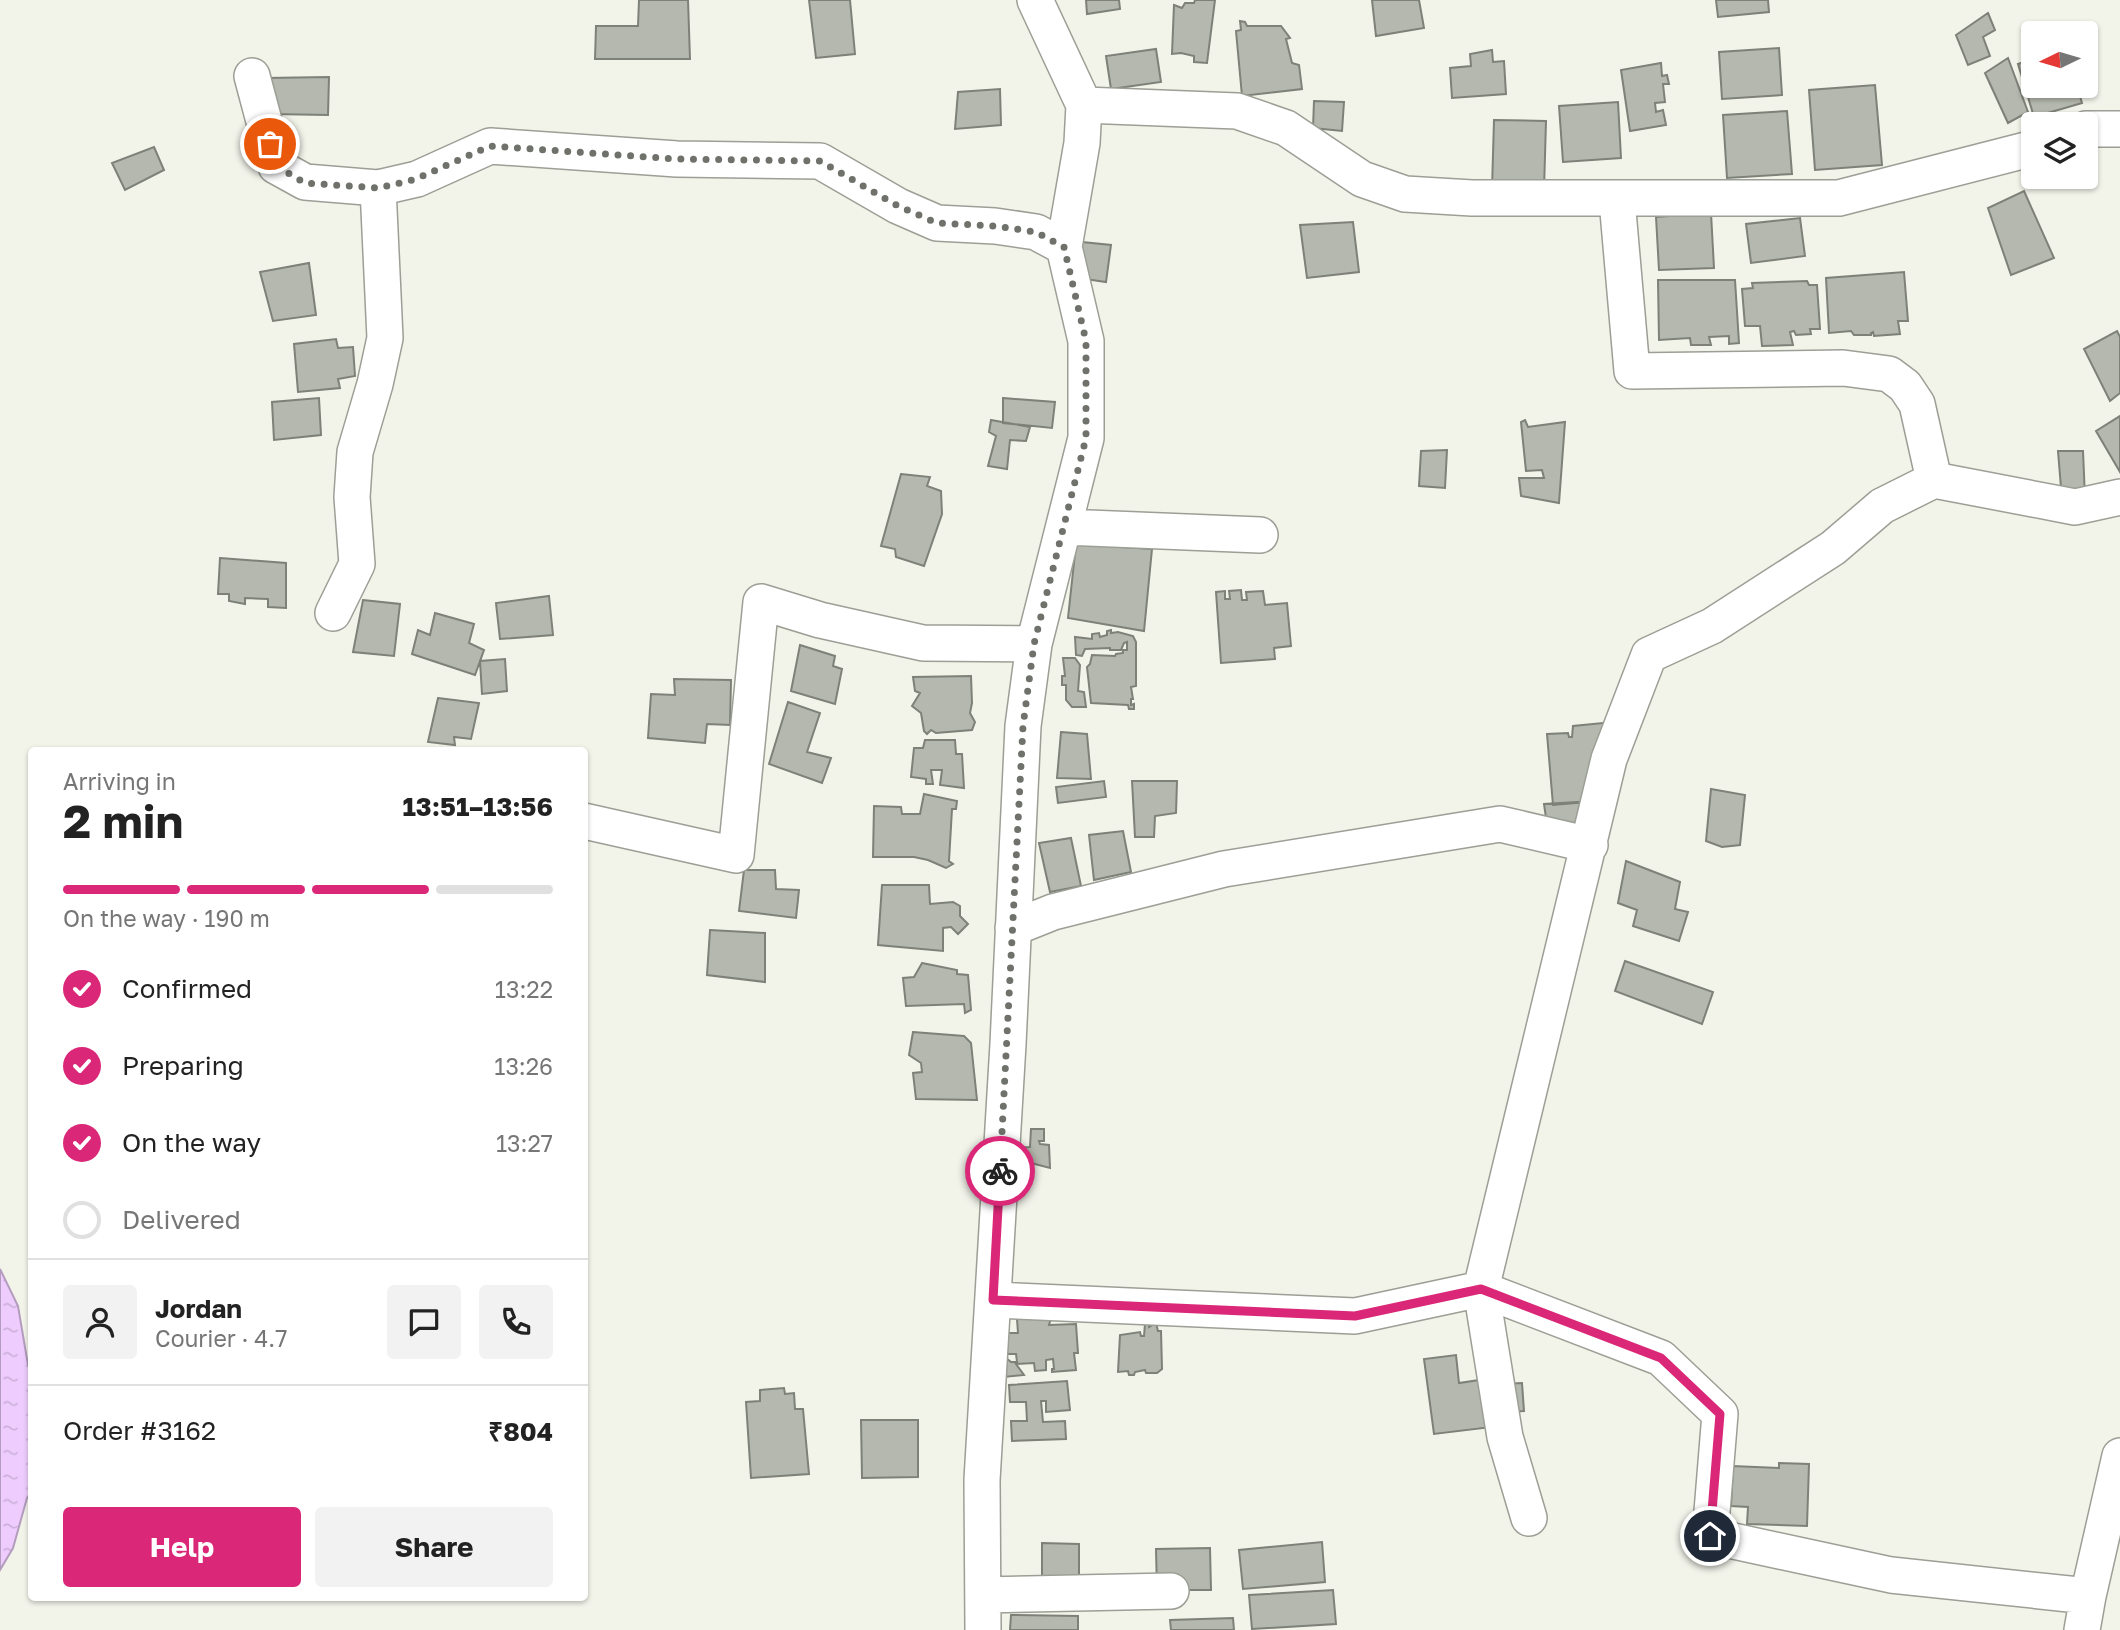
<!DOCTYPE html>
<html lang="en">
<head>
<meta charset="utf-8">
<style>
  body { margin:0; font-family:"Golos Text",sans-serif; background:#f2f2f2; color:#222; height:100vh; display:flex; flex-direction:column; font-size:26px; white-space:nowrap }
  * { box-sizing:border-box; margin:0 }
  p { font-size:23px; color:#767676 }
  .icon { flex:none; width:38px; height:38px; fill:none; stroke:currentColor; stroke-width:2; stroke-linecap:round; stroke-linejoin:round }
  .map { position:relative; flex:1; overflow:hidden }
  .details { position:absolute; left:28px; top:747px; width:560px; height:854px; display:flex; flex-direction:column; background:#fff; border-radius:7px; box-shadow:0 2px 5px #0004 }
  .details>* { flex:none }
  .needle { width:46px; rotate:265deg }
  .tools { position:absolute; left:2021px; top:21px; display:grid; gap:14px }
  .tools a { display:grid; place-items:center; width:77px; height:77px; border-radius:7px; background:#fff; box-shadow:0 2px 5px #0004; font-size:35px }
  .pin { position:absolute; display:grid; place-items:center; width:60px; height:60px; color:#fff; margin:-30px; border:4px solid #fff; border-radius:50%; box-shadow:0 2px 7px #0007 }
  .courier { position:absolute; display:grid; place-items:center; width:70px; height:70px; margin:-35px; border:5px solid #db2777; border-radius:50%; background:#fff; color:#222; box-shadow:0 2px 9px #0007 }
  .head em { font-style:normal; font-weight:700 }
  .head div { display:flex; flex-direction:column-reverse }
  .head { display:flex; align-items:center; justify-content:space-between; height:119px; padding:0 35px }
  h1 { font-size:46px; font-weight:700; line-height:52px }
  .bar { display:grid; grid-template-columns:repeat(4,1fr); gap:10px 7px; align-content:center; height:84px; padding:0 35px }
  .bar i { height:9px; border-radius:5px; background:#e0e0e0 }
  .bar .on { background:#db2777 }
  .bar p { grid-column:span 4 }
  .line { display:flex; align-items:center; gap:18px; padding:0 35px; border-top:2px solid #e0e0e0 }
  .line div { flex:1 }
  .round { display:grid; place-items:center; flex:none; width:74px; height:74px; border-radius:7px; background:#f2f2f2 }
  ol { padding:0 35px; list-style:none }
  li { display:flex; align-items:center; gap:21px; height:77px }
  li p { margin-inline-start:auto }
  li .icon { padding:7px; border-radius:50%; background:#db2777; color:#fff; stroke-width:4 }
  li:last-child { color:#767676 }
  li i { width:38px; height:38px; border:4px solid #e0e0e0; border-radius:50% }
  .cta { display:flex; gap:14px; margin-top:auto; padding:14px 35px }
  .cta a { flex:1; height:80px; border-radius:7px; background:#db2777; color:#fff; font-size:28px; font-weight:700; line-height:80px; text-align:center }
  .cta a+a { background:#f2f2f2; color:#222 }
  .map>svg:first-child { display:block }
  .water { fill:url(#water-ripples); stroke:#b39cbe; stroke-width:2 }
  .building { fill:#b5b8ae; stroke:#7e8178; stroke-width:2 }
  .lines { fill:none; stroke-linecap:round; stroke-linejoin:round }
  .street-casing { stroke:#9c9f95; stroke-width:38 }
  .street { stroke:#fff; stroke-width:35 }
  .done { stroke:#6f716b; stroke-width:7; stroke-dasharray:0 12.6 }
  .route { stroke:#db2777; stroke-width:9 }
</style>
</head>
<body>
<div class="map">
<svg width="2120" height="1630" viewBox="0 0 2120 1630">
  <defs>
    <pattern id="water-ripples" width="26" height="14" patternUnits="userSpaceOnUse" patternTransform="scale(1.75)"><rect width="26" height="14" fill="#eecdfe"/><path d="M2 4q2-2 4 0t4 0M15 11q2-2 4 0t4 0" fill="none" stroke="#ccb0da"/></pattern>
  </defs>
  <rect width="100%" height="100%" fill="#f2f4ea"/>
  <path class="water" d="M0 1269 18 1306 28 1365 31 1372 32 1491 27 1498 13 1548 0 1570Z"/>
  <path class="building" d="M639 0H688L690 59H595L596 26H638Z
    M809 0H850L855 54 816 58Z
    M1086 0H1119L1120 9 1087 14Z
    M1195 0H1215L1207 63 1194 62V56L1181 53 1172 54 1174 5 1182 8 1185 3H1194Z
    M1372 0H1419L1424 28 1376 36Z
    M1716 0H1768L1769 12 1718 17Z
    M1988 13 1995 30 1983 37 1990 56 1968 65 1956 35Z
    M1240 21 1245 22 1247 26H1281L1290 38 1286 39 1292 63 1299 65 1302 89 1242 96 1236 31 1241 30Z
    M1779 48 1782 95 1722 99 1719 52Z
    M1156 49 1161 82 1111 89 1106 56Z
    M1492 50 1493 62 1504 61 1506 94 1452 98 1450 68 1471 66 1470 54Z
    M2008 58 2028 112 2008 123 1985 73Z
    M2034 59V86H2077L2082 103 2034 117 2018 64Z
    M1661 63 1662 76 1667 75 1669 84H1663L1665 102 1655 103 1656 112 1663 110 1666 125 1630 131 1621 70Z
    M329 77 328 115 270 114 265 78Z
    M1875 85 1882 165 1815 170 1809 90Z
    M1000 89 1001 125 955 129 958 92Z
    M1314 101 1344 102 1342 131 1313 128Z
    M1618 102 1621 158 1563 162 1559 106Z
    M1787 111 1792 174 1727 178 1723 115Z
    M1494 120 1546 121 1544 190 1492 189Z
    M154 147 164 170 125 190 112 163Z
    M2024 191 2054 258 2011 275 1988 208Z
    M1711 213 1714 268 1659 270 1656 217Z
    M1800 218 1805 256 1751 263 1746 224Z
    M1353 222 1359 272 1307 278 1300 225Z
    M1082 242 1111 245 1106 282 1078 278Z
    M309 263 316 315 273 321 260 272Z
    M1904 272 1908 321H1898L1900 334 1874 336 1873 332 1871 333V335H1854L1851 331 1829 333 1826 278Z
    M1658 280H1735L1739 343 1729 344V336L1709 337 1711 345H1691L1690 338 1659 340Z
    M1807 281 1809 285H1817L1820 329H1810L1811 334 1796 335 1794 331 1790 332 1793 345 1762 346 1760 326H1745L1742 289 1753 288 1752 283Z
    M2117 331 2120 337V393L2110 401 2084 349Z
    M336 339 338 348 353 347 355 376 338 379 340 388 298 392 294 344Z
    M319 398 321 435 274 440 272 402Z
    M1003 398 1055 402 1052 428 1003 423Z
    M2120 416V472L2096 431Z
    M991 420 1030 427 1026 441 1010 440 1007 469 988 466 996 436 989 432Z
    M1525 420 1528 427 1565 422 1559 503 1521 496 1519 478H1544L1542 470 1526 471 1521 422Z
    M1447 450 1445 488 1419 486 1421 451Z
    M2058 451H2083L2085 498 2062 500Z
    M901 474 930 477 927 486 941 491 942 514 924 566 896 557 895 549 881 546Z
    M1076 544 1152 549 1144 631 1068 618Z
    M220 558 286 563V608L268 607V599L245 598V604L229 601V594H218Z
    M1241 590 1242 600H1247L1246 592 1263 591 1265 605 1287 603 1291 646 1274 648 1275 659 1221 663 1216 592 1225 591V599H1230L1229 591Z
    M549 596 553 635 500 639 496 603Z
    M363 600 400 604 394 656 353 652Z
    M435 613 474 624 469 643 484 650 475 675 412 654 418 630 430 635Z
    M1111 630V633L1118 632 1133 636 1136 642V686L1131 687 1133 699H1131V705L1134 704V709H1129L1128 705 1091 703 1087 667 1090 664 1092 655 1115 656 1116 654 1123 653V650H1127V642L1124 643 1121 650H1110V648L1085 649 1082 656 1076 655 1075 637 1092 639V634L1099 633 1100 637 1107 635V631Z
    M800 645 835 656 833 666 842 669 835 704 791 691Z
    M1063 658H1075L1080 665 1078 691 1084 692 1086 707H1072L1066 700V685H1062V676H1065Z
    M505 659 507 691 482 694 480 661Z
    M971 676 972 703 970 713 975 722 972 730 936 733 931 730 927 734 924 731 921 713 912 706 920 693 915 691 913 677Z
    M674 679 731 680 730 725 707 724 705 743 648 738 651 694 675 695Z
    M438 698 479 703 471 739 454 737 455 745 428 742Z
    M788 702 820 713 807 752 831 758 822 783 769 764Z
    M1613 722 1611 800 1553 805 1547 734 1568 733 1569 737H1572L1573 726Z
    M1061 732 1087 734 1091 779 1057 778Z
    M925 740H955L956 754H962L964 788 940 785 942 770H931L933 784H926V779L911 777 914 748H923Z
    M1104 781 1106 797 1058 803 1056 787Z
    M1132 781H1177L1176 813 1155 816 1154 837H1135Z
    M1711 789 1745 795 1740 845 1722 847 1706 841Z
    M924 794 957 801 956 809H952L949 861 953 864 946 868 928 860 914 857H873L874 806 901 807 902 814H920Z
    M1611 800 1612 821 1547 825 1544 804Z
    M1123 831 1131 872 1094 880 1089 835Z
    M1071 838 1081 886 1050 892 1039 843Z
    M1626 861 1680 882 1675 909 1688 912 1679 941 1633 926 1637 910 1618 903Z
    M744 870H775L776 889 799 890 796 918 739 911Z
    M882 885H929L930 904 953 902 960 906V916L968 924 958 934 951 927 943 928V951L878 945Z
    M710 930 765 933V982L707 975Z
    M1625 961 1713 992 1702 1024 1615 991Z
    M922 963 957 970V974L968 975 971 1010 965 1013 964 1004 906 1006 903 978 914 977Z
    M913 1032 964 1036 971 1043 977 1100 916 1099 913 1073 922 1072 921 1063 909 1055Z
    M1031 1129H1044V1141H1039L1040 1144 1049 1145 1050 1168 1027 1162 1026 1173 1012 1171V1148L1030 1147Z
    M1052 1315 1049 1325 1076 1324 1078 1353H1074L1076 1370 1052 1372V1369H1054L1053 1359 1046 1360V1370L1035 1371 1034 1363 1016 1364 1024 1375 1004 1377 1006 1358 1011 1362H1017L1016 1354H1006L1008 1333H1018L1017 1319Z
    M1149 1323V1327L1156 1323 1158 1331H1161L1162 1369 1157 1373H1146L1145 1370 1135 1372 1134 1375H1129L1128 1371 1118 1372 1120 1335 1140 1332 1141 1336H1144L1145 1324Z
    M1456 1355 1459 1383 1486 1379 1492 1427 1434 1434 1424 1359Z
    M1067 1381 1070 1410 1046 1412V1401H1041L1043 1422 1065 1421 1066 1439 1012 1441 1011 1421H1027L1026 1402H1010L1009 1385Z
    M1522 1383 1524 1411 1505 1412 1503 1384Z
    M784 1388 785 1394 794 1393 795 1409H803L809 1474 751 1478 746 1402 760 1401V1390Z
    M861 1420H918V1477L862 1478Z
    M1779 1463 1809 1464 1807 1526 1747 1524 1748 1507 1731 1506 1733 1466 1779 1468Z
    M1322 1542 1325 1582 1243 1589 1239 1550Z
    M1042 1543 1079 1544V1595H1042Z
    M1210 1548 1211 1590H1157L1156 1549Z
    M1333 1590 1336 1624 1252 1629 1249 1595Z
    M1011 1615 1078 1616V1630H1010Z
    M1233 1618 1234 1630H1171L1170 1620Z"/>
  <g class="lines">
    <g class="street-casing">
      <path id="street" d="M252 76 276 166 305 182 378 188 417 179 490 146 677 159 820 161 898 206 937 223 995 226 1036 232 1064 247
        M1084 105 1237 111 1286 128 1362 179 1405 194 1472 198H1839L2034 148
        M2086 129H2120
        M1617 200 1632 371 1843 368 1889 374 1905 386 1917 404 1934 480
        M1064 527 1260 535
        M333 613 357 564 352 497 355 452 375 384 385 338 378 188
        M584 821 736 855 761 602 820 620 923 643 1034 644
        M1013 928 1053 912 1224 869 1500 824 1590 845
        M993 1300 1355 1316 1481 1289 1661 1358 1720 1414 1710 1536 1891 1575 2088 1596
        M1529 1518 1505 1437 1481 1289 1609 759 1649 655 1712 626 1833 548 1882 506 1934 480 2075 507 2120 497
        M983 1595 1171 1591
        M983 1630 982 1480 1008 1044 1023 726 1034 644 1086 438V341L1064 247 1082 143 1084 105 1035 0
        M2082 1630 2088 1596 2120 1456"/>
    </g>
    <use href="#street" class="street"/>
  </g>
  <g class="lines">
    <path class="done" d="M270 144 276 166 305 183 379 188 416 179 490 146 677 159 820 161 898 206 937 223 995 226 1036 232 1064 247 1086 341V438L1034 644 1023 726 1000 1171"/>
    <path class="route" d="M1000 1171 993 1300 1355 1316 1481 1289 1661 1358 1720 1414 1710 1536"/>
  </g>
</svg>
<div class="tools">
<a><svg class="needle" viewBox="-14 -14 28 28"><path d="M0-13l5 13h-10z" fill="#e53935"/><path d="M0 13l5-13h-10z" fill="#767676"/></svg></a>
<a><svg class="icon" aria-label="layers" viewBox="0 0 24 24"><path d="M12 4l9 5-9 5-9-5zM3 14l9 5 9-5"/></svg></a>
</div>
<div class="pin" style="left:270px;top:144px;background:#ea580c"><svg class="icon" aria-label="bag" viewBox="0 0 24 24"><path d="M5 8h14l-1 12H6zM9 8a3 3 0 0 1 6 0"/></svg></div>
<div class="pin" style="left:1710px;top:1536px;background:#1f2937"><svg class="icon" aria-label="home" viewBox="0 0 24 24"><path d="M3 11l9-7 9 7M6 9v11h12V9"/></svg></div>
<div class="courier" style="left:1000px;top:1171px"><svg class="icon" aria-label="bike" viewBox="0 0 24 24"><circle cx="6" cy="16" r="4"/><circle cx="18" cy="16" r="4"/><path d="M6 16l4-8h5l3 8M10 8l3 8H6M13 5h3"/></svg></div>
<section class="details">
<div class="head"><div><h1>2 min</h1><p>Arriving in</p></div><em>13:51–13:56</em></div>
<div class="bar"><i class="on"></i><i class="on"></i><i class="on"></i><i></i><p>On the way · 190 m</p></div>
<ol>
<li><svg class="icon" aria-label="check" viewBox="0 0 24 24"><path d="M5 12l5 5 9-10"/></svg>Confirmed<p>13:22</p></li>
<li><svg class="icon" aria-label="check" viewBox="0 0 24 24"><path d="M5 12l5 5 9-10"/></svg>Preparing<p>13:26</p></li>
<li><svg class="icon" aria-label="check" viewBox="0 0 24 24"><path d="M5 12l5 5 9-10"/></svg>On the way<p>13:27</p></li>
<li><i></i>Delivered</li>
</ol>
<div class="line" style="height:126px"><a class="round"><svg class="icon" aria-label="person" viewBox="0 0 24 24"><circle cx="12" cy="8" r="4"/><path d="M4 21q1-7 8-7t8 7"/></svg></a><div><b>Jordan</b><p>Courier · 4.7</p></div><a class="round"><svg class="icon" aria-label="chat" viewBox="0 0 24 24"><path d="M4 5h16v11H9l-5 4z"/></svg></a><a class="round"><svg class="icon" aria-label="phone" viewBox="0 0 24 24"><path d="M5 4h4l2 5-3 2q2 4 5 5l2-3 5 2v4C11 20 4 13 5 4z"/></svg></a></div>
<div class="line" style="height:91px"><div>Order #3162</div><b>₹804</b></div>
<div class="cta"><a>Help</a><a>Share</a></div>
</section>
</div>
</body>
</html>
